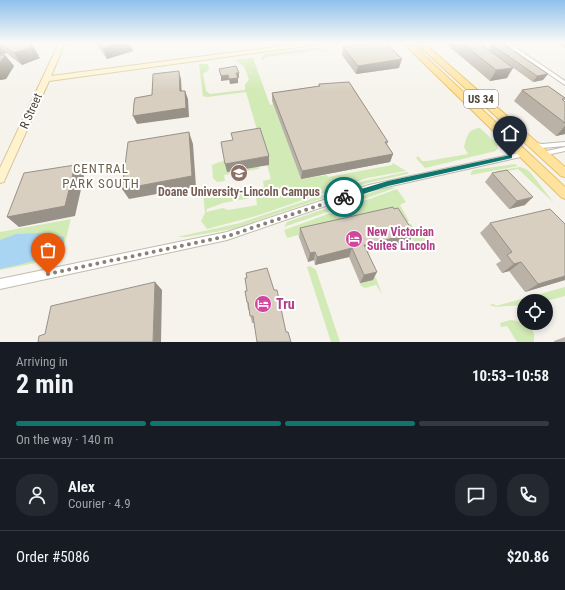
<!DOCTYPE html>
<html lang="en">
<head>
<meta charset="utf-8">
<style>
  body { margin:0; font-family:"Roboto Condensed",sans-serif; background:#242831; color:#f1f3f6; height:100vh; display:flex; flex-direction:column; font-size:15px; white-space:nowrap }
  * { box-sizing:border-box; margin:0 }
  p { font-size:13px; color:#9ea1a6 }
  .icon { flex:none; width:22px; height:22px; fill:none; stroke:currentColor; stroke-width:2; stroke-linecap:round; stroke-linejoin:round }
  .map { position:relative; height:342px; overflow:hidden }
  .panel { display:flex; flex-direction:column; background:#171b24; flex:1 }
  .panel>* { flex:none }
  .buttons { position:absolute; left:517px; top:294px; display:grid; gap:8px }
  .buttons a { display:grid; place-items:center; width:36px; height:36px; border-radius:50%; background:#171b24; box-shadow:0 2px 6px #0003; font-size:20px }
  .pin { position:absolute; display:grid; place-items:center; width:34px; height:34px; color:#fff; margin:-41px -17px; border-radius:50% 50% 50% 0; rotate:-45deg; box-shadow:0 0 4px #0007 }
  .pin .icon { rotate:45deg }
  .courier { position:absolute; display:grid; place-items:center; width:40px; height:40px; margin:-20px; border:3px solid #0f766e; border-radius:50%; background:#fff; color:#222; box-shadow:0 1px 5px #0007 }
  .headline em { font-style:normal; font-weight:700 }
  .headline div { display:flex; flex-direction:column-reverse }
  .headline { display:flex; align-items:center; justify-content:space-between; height:68px; padding:0 16px }
  h1 { font-size:26px; font-weight:700; line-height:30px }
  .bar { display:grid; grid-template-columns:repeat(4,1fr); gap:6px 4px; align-content:center; height:48px; padding:0 16px }
  .bar i { height:5px; border-radius:3px; background:#363941 }
  .bar .current { background:#0f766e }
  .bar p { grid-column:span 4 }
  .line { display:flex; align-items:center; gap:10px; padding:0 16px; border-top:1px solid #363941 }
  .line div { flex:1 }
  .round { display:grid; place-items:center; flex:none; width:42px; height:42px; border-radius:16px; background:#242831 }
  .map>svg:first-child { display:block }
  .green { fill:#d2eab5; fill-rule:evenodd }
  .water { fill:#a9d4f2 }
  .lines { fill:none; stroke-linecap:round; stroke-linejoin:round }
  .street-casing { stroke:#c2bbae; stroke-width:2 }
  .secondary-casing { stroke:#d6c79b; stroke-width:2 }
  .primary-casing { stroke:#e6c16a; stroke-width:2 }
  .street { fill:#fff; fill-rule:evenodd }
  .secondary { fill:#fff3cd; fill-rule:evenodd }
  .primary { fill:#ffe39c; fill-rule:evenodd }
  .wall { fill:#bab2a6 }
  .shaded-wall { fill:#979187 }
  .building { fill:#d8cfc1; stroke:#979187 }
  .route { fill:#0f766e }
  .done { stroke:#878178; stroke-width:4; stroke-dasharray:0 7.2 }
  .labels { text-anchor:middle; dominant-baseline:central; stroke-width:4; stroke-linejoin:round; paint-order:stroke }
  .shield { fill:#fff; stroke:#817c74; stroke-width:1 }
  .shield-label { font-size:11px; font-weight:bold; fill:#4b4439 }
  .street-label { font-size:12px; fill:#4b4439; stroke:#fff }
  .education-label { font-size:12px; font-weight:bold; fill:#785e54; stroke:#fff }
  .hotel-label { font-size:12px; font-weight:bold; fill:#b23c85; stroke:#fff; text-anchor:start }
  .neighbourhood-label { font-size:13px; letter-spacing:1px; fill:#6e6250; stroke:#fff }
  .near-hotel-label { font-size:14px; font-weight:bold; fill:#b23c85; stroke:#fff; text-anchor:start }
</style>
</head>
<body>
<div class="map">
<svg width="565" height="342" viewBox="0 0 565 342">
  <rect width="100%" height="100%" fill="#f6f3ec"/>
  <path class="green" d="M317 48H321L319 49 324 50 326 53 319 50 267 57 264 58V61L261 58 266 54Z
    M253 58 270 105 273 104 301 179 327 175 328 177 392 165 393 163 406 171 367 178 256 216 207 229 201 221 205 213 203 192 226 188 227 194 264 187 263 181 271 179 246 92 207 97 203 96 199 64H208L209 70 203 74 206 91 210 94 245 90V84L249 80 244 66 235 60ZM256 197 257 205 228 210 223 208 206 212 207 209 223 203Z
    M480 128 497 144 498 148 496 151 425 168 416 158 418 156 422 161H427L468 154 464 147C467 136 468 129 480 128Z
    M225 160 259 167V169L224 175 225 181 217 182 213 178 212 165Z
    M515 164 518 166 471 175V173L473 170Z
    M520 167 526 169 530 172 554 203 518 169 498 173 496 171Z
    M407 172 409 173 407 174 368 183 232 229 186 237H177L240 223 364 181Z
    M390 187 395 188 284 227 287 222 372 192Z
    M397 189 406 202 400 205 409 221 402 223 389 216 299 237 298 235 287 238 284 230Z
    M71 219 61 258 0 270V232Z
    M411 224 418 236C426 234 433 240 433 248L429 247 425 240 415 243 404 225Z
    M310 266 316 270 340 342H331L307 267Z
    M373 276 376 278 382 294 376 285 365 288 361 286 359 281 360 279Z
    M565 287V296L546 301H524V308C513 302 500 310 489 305L494 304 496 306Z
    M511 320 529 323 534 334V342H517L507 326 501 327 500 323Z"/>
  <path class="water" d="M45 233 64 237V245C49 260 20 264 0 269V240L16 234Z"/>
  <g class="lines">
    <g class="street-casing">
      <path id="street" d="M503 43H509L565 81V85Z
        M529 142H531L542 144 565 142V146L542 148 529 146 528 144Z
        M565 147V151L542 156 539 154 542 152Z
        M523 152H525L526 154 525 156 369 191 227 240 0 289V279L227 232 369 185Z"/>
    </g>
    <g class="secondary-casing">
      <path id="secondary" d="M59 43H65L51 76 307 43H328L49 81 5 179 4 182 0 183V168Z"/>
    </g>
    <g class="primary-casing">
      <path id="primary" d="M403 43H411L565 187V199L561 197Z
        M416 43H424L565 167V177L561 176Z"/>
    </g>
    <use href="#street" class="street"/>
    <use href="#secondary" class="secondary"/>
    <use href="#primary" class="primary"/>
  </g>
  <path class="wall" d="M0 43 39 56H38L40 58 22 65 6 53 1 55H5L14 66 6 79 0 80Z
    M96 43H130L133 51 107 59Z
    M445 43H484L483 45 489 50 491 44 543 80 533 82 508 64 507 78 490 81Z
    M557 43H565V48Z
    M343 47 399 68 356 74 342 55Z
    M319 84 388 142 387 144 393 154 390 162 301 179 272 101V93L318 86Z
    M522 90 565 102V134L556 136 514 101Z
    M492 173 525 205 509 209 485 182Z
    M394 209 414 233 409 242 368 252 373 280 360 283 349 257 315 265 314 260 308 262 299 237 300 228Z
    M490 223 565 280 525 292 509 271 502 273 496 264 501 261 480 233Z
    M245 291 286 332 291 342 254 323H252L249 310H248L247 302Z
    M565 337V342H554V341Z"/>
  <path class="shaded-wall" d="M119 43H130L133 51 107 59 103 48Z
    M32 44 39 56H38L40 58 22 65 14 53Z
    M0 45 6 53 0 56Z
    M5 55 14 66 6 79 0 80V63Z
    M402 59 399 68 356 74 358 66Z
    M513 68 507 78 490 81 496 70Z
    M179 71 181 79 182 100 180 91Z
    M236 73H239V78H238V83L230 84 229 79Z
    M548 74 543 80 533 82 537 76Z
    M228 75 229 80 221 81V76Z
    M185 91 188 99 189 117 137 124 133 116Z
    M565 126V134L556 136Z
    M189 132 193 144 196 187 129 199 122 189Z
    M393 154 390 162 301 179 302 171Z
    M269 156V165L227 172 225 164Z
    M75 165 84 176 75 216 19 227 7 217Z
    M533 197 525 205 509 209 517 201Z
    M414 233 409 242 361 254 364 245Z
    M352 248 349 257 315 265 317 257Z
    M315 252 314 260 308 262 310 253Z
    M521 262 509 271 502 273 514 264Z
    M377 272 373 280 360 283 364 275Z
    M565 276V280L525 292 538 284Z
    M155 282 162 290 161 342H153Z"/>
  <path class="building" d="M0 43H31L32 44 30 45 32 47 14 53Z
    M99 43H119L103 48Z
    M370 43H386L402 59 358 66 343 47Z
    M462 43H482L481 44 513 68 496 70Z
    M499 43H502L548 74 537 76 491 44Z
    M0 55H5L0 63Z
    M236 66 239 73H236L238 78 229 79 228 75 221 76 219 69Z
    M179 71 180 91H185L186 108 133 116 134 103 135 98 152 95 153 74Z
    M349 82 388 142H385L393 154 302 171 272 93 320 86 319 84Z
    M548 86 565 98V99H562L565 102V123L522 90Z
    M260 128 269 156 225 164 221 142 233 140 231 133Z
    M189 132 192 176 122 189 128 142Z
    M75 165 65 206 7 217 24 173Z
    M507 170 533 197 517 201 492 173Z
    M393 207 394 209 398 208 414 233 364 245 377 272 364 275 352 248 317 257 315 252 310 253 300 228Z
    M550 209 565 224V276L538 284 521 262 514 264 507 255 512 252 490 223Z
    M267 268 274 290H277L286 332H288L291 342H257L253 316H250L248 302H247L245 291H247L245 278H247L246 273Z
    M155 282 153 342H38L39 336 45 334 51 306Z"/>
  <linearGradient id="sky" x2="0" y2="1"><stop stop-color="#8fc1ec"/><stop offset="0.47" stop-color="#fbfaf6"/><stop offset="1" stop-color="#fbfaf6" stop-opacity="0"/></linearGradient>
  <rect width="565" height="91" fill="url(#sky)"/>
  <path class="route" d="M510 155H512V158L388 186 344 200 340 197 341 195 388 181Z"/>
  <g class="lines">
    <path class="done" d="M48 274 228 236 344 197"/>
  </g>
  <defs>
    <g id="university-disc" transform="scale(0.9)"><circle r="9.5" fill="#8d6e63" stroke="#fff"/><path d="M0-5L7-2L0 1L-7-2ZM-4 1L0 2.5L4 1V4Q0 6-4 4Z" fill="#fff"/></g>
    <g id="hotel-disc" transform="scale(0.9)"><circle r="9.5" fill="#d1479c" stroke="#fff"/><path d="M-6-4.5h1.5V1H6V5H4.5V3h-9V5H-6ZM-4 0a1.8 1.8 0 1 1 3.6 0ZM.5 0V-2.5h3Q6-2.5 6 0Z" fill="#fff"/></g>
  </defs>
  <g fill-rule="evenodd">
    <use href="#university-disc" x="239" y="173"/>
    <use href="#hotel-disc" x="354" y="239"/>
    <use href="#hotel-disc" x="263" y="304"/>
  </g>
  <g class="labels">
    <rect class="shield" x="464" y="90" width="34" height="18" rx="3"/>
    <g class="shield-label">
      <text x="481" y="99">US 34</text>
    </g>
    <g class="street-label">
      <text transform="translate(31 111) rotate(-66)">R Street</text>
    </g>
    <g class="education-label">
      <text x="239" y="192">Doane University-Lincoln Campus</text>
    </g>
    <g class="hotel-label">
      <text x="367" y="232">New Victorian<tspan x="367" dy="14">Suites Lincoln</tspan></text>
    </g>
    <g class="neighbourhood-label">
      <text x="101" y="168">CENTRAL<tspan x="101" dy="15">PARK SOUTH</tspan></text>
    </g>
    <g class="near-hotel-label">
      <text x="276" y="304">Tru</text>
    </g>
  </g>
</svg>
<div class="buttons">
<a><svg class="icon" aria-label="locate" viewBox="0 0 24 24"><circle cx="12" cy="12" r="6"/><path d="M12 2v4M12 18v4M2 12h4M18 12h4"/></svg></a>
</div>
<div class="pin" style="left:48px;top:274px;background:#ea580c"><svg class="icon" aria-label="bag" viewBox="0 0 24 24"><path d="M5 8h14l-1 12H6zM9 8a3 3 0 0 1 6 0"/></svg></div>
<div class="pin" style="left:510px;top:157px;background:#1f2937"><svg class="icon" aria-label="home" viewBox="0 0 24 24"><path d="M3 11l9-7 9 7M6 9v11h12V9"/></svg></div>
<div class="courier" style="left:344px;top:197px"><svg class="icon" aria-label="bike" viewBox="0 0 24 24"><circle cx="6" cy="16" r="4"/><circle cx="18" cy="16" r="4"/><path d="M6 16l4-8h5l3 8M10 8l3 8H6M13 5h3"/></svg></div>
</div>
<section class="panel">
<div class="headline"><div><h1>2 min</h1><p>Arriving in</p></div><em>10:53–10:58</em></div>
<div class="bar"><i class="current"></i><i class="current"></i><i class="current"></i><i></i><p>On the way · 140 m</p></div>
<div class="line" style="height:72px"><a class="round"><svg class="icon" aria-label="person" viewBox="0 0 24 24"><circle cx="12" cy="8" r="4"/><path d="M4 21q1-7 8-7t8 7"/></svg></a><div><b>Alex</b><p>Courier · 4.9</p></div><a class="round"><svg class="icon" aria-label="chat" viewBox="0 0 24 24"><path d="M4 5h16v11H9l-5 4z"/></svg></a><a class="round"><svg class="icon" aria-label="phone" viewBox="0 0 24 24"><path d="M5 4h4l2 5-3 2q2 4 5 5l2-3 5 2v4C11 20 4 13 5 4z"/></svg></a></div>
<div class="line" style="height:52px"><div>Order #5086</div><b>$20.86</b></div>
</section>
</body>
</html>
